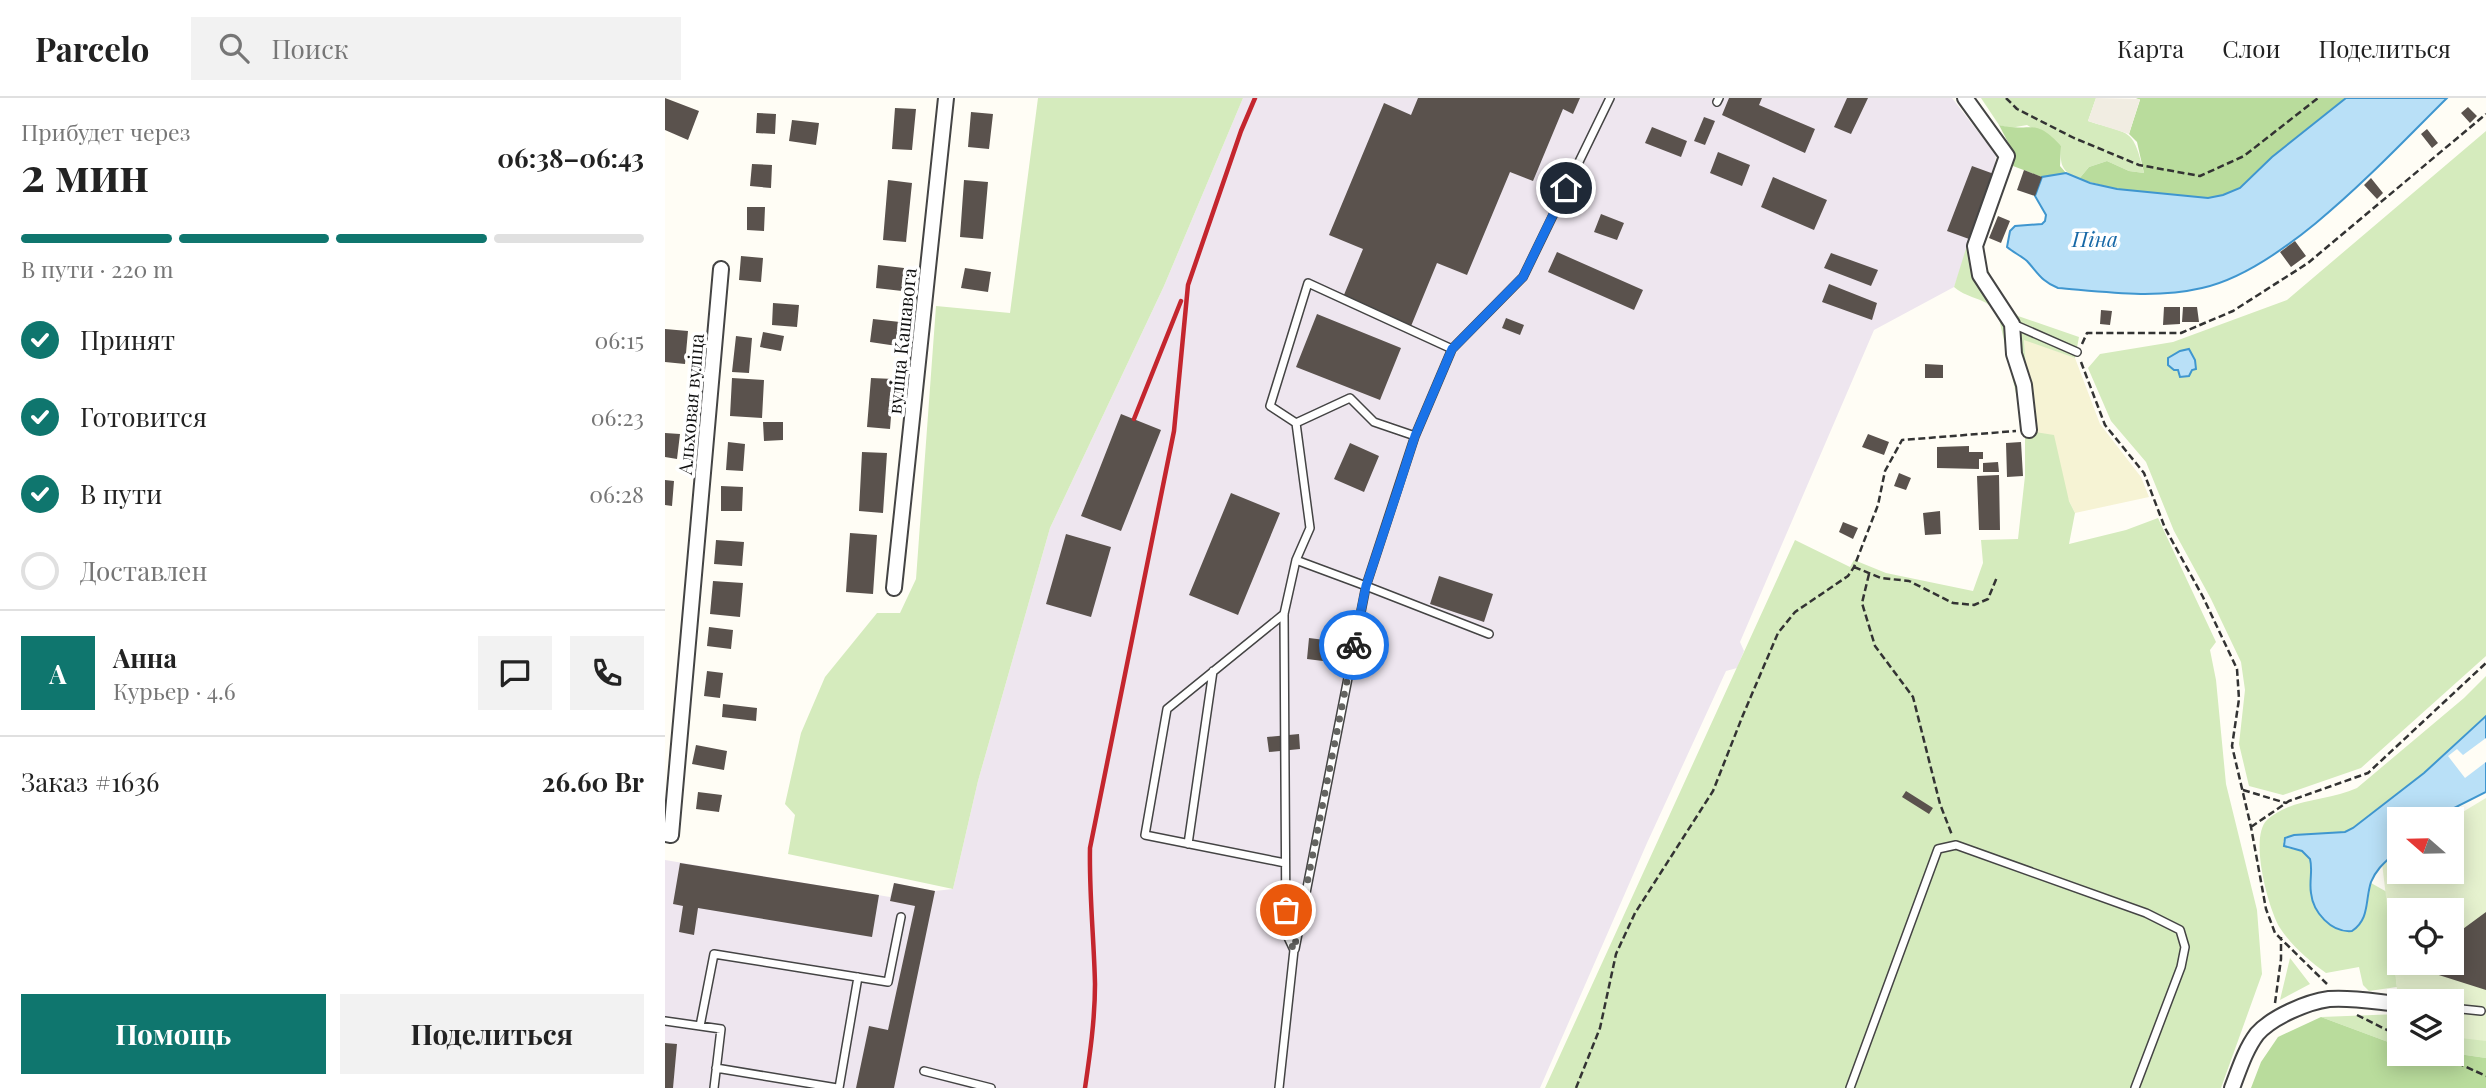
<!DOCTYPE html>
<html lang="ru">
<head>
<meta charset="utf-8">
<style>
  body { margin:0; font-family:"Playfair Display",serif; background:#f2f2f2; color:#222; height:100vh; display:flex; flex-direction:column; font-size:26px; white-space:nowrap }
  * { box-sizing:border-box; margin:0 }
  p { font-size:23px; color:#767676 }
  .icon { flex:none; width:38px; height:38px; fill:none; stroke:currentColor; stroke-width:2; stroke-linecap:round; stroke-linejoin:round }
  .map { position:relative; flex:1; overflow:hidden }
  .details { display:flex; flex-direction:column; background:#fff; width:665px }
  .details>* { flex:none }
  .needle { width:46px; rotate:290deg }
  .fabs { position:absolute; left:1722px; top:709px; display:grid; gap:14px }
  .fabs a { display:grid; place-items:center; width:77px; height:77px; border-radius:0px; background:#fff; box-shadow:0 4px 18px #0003; font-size:35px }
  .pin { position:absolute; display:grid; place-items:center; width:60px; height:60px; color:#fff; margin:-30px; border:4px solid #fff; border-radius:50%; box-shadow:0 2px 7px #0007 }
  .courier { position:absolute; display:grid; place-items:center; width:70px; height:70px; margin:-35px; border:5px solid #1a73e8; border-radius:50%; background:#fff; color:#222; box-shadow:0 2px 9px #0007 }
  .summary em { font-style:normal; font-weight:700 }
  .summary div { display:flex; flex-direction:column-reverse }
  .summary { display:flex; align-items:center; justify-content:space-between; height:119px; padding:0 21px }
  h1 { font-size:46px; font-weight:700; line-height:52px }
  .bar { display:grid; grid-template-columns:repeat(4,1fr); gap:10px 7px; align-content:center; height:84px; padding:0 21px }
  .bar i { height:9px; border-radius:5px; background:#e0e0e0 }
  .bar .active { background:#0f766e }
  .bar p { grid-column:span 4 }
  .line { display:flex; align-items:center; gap:18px; padding:0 21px; border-top:2px solid #e0e0e0 }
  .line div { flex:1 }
  .round { display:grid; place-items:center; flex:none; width:74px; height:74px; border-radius:0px; background:#f2f2f2 }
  ol { padding:0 21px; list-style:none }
  li { display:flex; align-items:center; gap:21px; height:77px }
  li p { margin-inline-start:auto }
  li .icon { padding:7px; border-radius:50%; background:#0f766e; color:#fff; stroke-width:4 }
  li:last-child { color:#767676 }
  li i { width:38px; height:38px; border:4px solid #e0e0e0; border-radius:50% }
  .button { display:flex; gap:14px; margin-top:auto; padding:14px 21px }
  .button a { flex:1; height:80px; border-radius:0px; background:#0f766e; color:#fff; font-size:28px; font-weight:700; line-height:80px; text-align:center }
  .button a+a { background:#f2f2f2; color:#222 }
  header { display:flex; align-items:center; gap:42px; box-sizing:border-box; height:98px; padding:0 35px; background:#fff; border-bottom:2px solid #e0e0e0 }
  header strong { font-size:33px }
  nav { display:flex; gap:38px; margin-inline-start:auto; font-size:24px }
  .search { width:490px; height:63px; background:#f2f2f2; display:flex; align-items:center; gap:18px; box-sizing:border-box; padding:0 24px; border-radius:0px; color:#767676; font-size:26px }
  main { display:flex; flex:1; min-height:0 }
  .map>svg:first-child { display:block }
  .industrial { fill:#eee6ef }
  .farmland { fill:#f6f3d4 }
  .green { fill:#d5ebbd }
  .forest { fill:#b9dc9c }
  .pitch { fill:#e6f2cf; fill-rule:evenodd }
  .plaza { fill:#f1ede2 }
  .water { fill:#b9e0f7; stroke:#3f96cf; stroke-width:2 }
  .pier { fill:#fffdf5 }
  .building { fill:#5a524d }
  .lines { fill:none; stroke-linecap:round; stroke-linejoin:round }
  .lane-casing { stroke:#444; stroke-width:10 }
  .street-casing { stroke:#444; stroke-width:18 }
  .path { stroke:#333; stroke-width:2.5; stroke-dasharray:7 3.5; stroke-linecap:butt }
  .lane { stroke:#fff; stroke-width:7 }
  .street { stroke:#fff; stroke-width:14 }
  .rail { stroke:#c4262e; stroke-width:4.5 }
  .done { stroke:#646461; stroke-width:7; stroke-dasharray:0 12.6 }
  .route { stroke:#1a73e8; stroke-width:9 }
  .labels { text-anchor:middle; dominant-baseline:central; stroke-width:7; stroke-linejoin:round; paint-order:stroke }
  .street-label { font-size:19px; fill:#111; stroke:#fff }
  .water-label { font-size:21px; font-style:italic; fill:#1768a6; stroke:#fff }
</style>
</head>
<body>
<header>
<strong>Parcelo</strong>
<div class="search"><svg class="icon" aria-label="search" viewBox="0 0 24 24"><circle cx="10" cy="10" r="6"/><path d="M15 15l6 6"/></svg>Поиск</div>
<nav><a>Карта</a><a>Слои</a><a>Поделиться</a></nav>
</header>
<main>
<section class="details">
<div class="summary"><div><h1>2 мин</h1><p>Прибудет через</p></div><em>06:38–06:43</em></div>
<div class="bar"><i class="active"></i><i class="active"></i><i class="active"></i><i></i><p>В пути · 220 m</p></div>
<ol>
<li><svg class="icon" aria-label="check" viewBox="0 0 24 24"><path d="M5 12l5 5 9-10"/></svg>Принят<p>06:15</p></li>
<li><svg class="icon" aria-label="check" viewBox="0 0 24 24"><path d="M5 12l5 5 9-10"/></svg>Готовится<p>06:23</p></li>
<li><svg class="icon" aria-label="check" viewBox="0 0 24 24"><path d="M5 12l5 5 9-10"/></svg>В пути<p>06:28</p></li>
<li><i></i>Доставлен</li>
</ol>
<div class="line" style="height:126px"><b class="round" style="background:#0f766e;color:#fff">А</b><div><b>Анна</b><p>Курьер · 4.6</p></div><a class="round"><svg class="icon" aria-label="chat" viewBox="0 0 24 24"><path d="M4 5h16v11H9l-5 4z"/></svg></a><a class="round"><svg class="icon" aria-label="phone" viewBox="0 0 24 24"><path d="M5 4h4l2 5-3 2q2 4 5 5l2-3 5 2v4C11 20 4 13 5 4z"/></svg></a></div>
<div class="line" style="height:91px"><div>Заказ #1636</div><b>26.60 Br</b></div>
<div class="button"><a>Помощь</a><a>Поделиться</a></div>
</section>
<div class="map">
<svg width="1821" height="990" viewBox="0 0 1821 990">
  <rect width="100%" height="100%" fill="#fffdf5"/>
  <path class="industrial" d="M578 0H1287L1331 57 1329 76 1289 189 1209 232 1075 544 1079 553 1072 570 1061 573 982 745 875 990H0V762L225 799 229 785 270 793 288 791 313 683 385 430 499 188Z"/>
  <path class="farmland" d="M1359 241 1410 260 1435 326 1476 379 1484 399 1410 415 1370 334 1363 294Z"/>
  <path class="green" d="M373 0H578L499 188 385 430 313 683 288 791 123 756 130 717 120 706 136 635 160 579 212 515H235L251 481 271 208 345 215Z
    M1316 0H1431L1423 23C1466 37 1468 29 1479 75L1464 73 1442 63 1424 69 1414 81C1396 73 1395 67 1396 48L1362 27 1345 30 1334 27Z
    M1821 33V558L1696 670 1618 697 1584 688 1574 646 1580 592 1576 564 1546 501 1509 433 1481 364 1446 323 1423 270 1435 256 1508 244 1622 202Z
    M1304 141 1313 152V148L1332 193 1353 218 1414 239 1410 260 1359 242 1363 294 1370 334 1389 337 1404 403 1410 415 1404 446 1461 432 1493 420 1551 544 1545 552 1551 582 1561 686 1592 812 1597 876 1556 990H880L1130 442 1185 469 1189 462 1221 475 1308 493 1318 465 1316 442 1353 441 1360 378V336L1333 216C1320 198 1306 203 1289 189Z
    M1821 578V618L1759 675 1688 730 1680 734 1629 737 1620 740 1618 744 1622 750 1637 753 1645 761 1646 796 1652 812 1665 827 1701 814 1706 785 1722 794 1732 889 1704 893 1698 887 1694 869 1661 875C1644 863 1626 847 1615 830 1603 810 1584 739 1602 722 1626 700 1664 703 1692 690L1799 600Z
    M1625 860 1645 886 1615 902Z
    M1734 916V948L1656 919Z
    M1787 936 1821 940V960L1787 955Z"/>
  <path class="forest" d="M1471 0H1681L1607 59 1575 90 1558 97 1543 100 1451 91 1414 81 1424 69 1442 63 1464 73 1479 75 1472 44 1464 36 1475 2Z
    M1334 27C1365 35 1369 18 1396 48L1395 68 1401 75 1377 79 1348 68 1347 52Z
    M1656 919 1734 948V956L1787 955 1821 960V990H1586L1596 964 1613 939Z"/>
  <path class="pitch" d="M1821 700V943L1787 939V903H1734V908L1717 765 1734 754V774H1787L1786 721ZM1734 812H1787V864H1734Z"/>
  <path class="plaza" d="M1431 0 1475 1 1464 36 1423 23Z"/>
  <path class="water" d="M1681 0H1782C1722 59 1620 172 1537 190 1490 201 1441 194 1393 190 1377 184 1373 175 1362 163 1356 158 1348 154 1342 149L1345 133 1350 128 1377 126 1380 123 1381 117 1370 98 1377 79 1401 75 1425 85 1452 91 1543 100 1558 97 1575 90 1607 59Z
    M1524 251 1530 262 1531 271 1527 272 1524 278 1515 279 1513 272H1509L1503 267V260L1515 253Z
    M1821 618V694L1783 713 1776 721H1734V751C1723 762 1712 769 1706 784 1700 802 1705 821 1687 833 1666 835 1648 814 1646 795 1644 783 1648 772 1645 761L1637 753 1619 748 1620 740 1629 737 1680 734 1688 730 1759 675Z"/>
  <path class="pier" d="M1821 640V664L1800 680 1783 658 1792 651 1798 657Z"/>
  <path class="building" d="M0 0 34 13 23 42 0 32Z
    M753 0H915L908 16 898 11 868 83 845 74 802 177 772 165 744 233 676 204 698 151 664 137 719 5 746 17Z
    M1064 0H1097L1094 7 1150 31 1140 55 1057 17Z
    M1182 0H1203L1186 36 1169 29Z
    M1803 9 1812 18 1805 25 1796 15Z
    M230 10 251 11 247 52 227 51Z
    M306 14 328 16 324 51 303 49Z
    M92 15 111 16 110 36 91 35Z
    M1039 19 1050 23 1040 47 1029 43Z
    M127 22 154 25 151 47 124 43Z
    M987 29 1022 43 1016 59 980 45Z
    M1762 31 1773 45 1767 50 1756 36Z
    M1053 54 1085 67 1077 88 1045 75Z
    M87 66 107 67 106 90 85 88Z
    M1307 68 1329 76 1304 141 1282 133Z
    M1359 72 1377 79 1370 98 1352 92Z
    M1108 79 1162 102 1149 132 1096 109Z
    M1706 80 1718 95 1712 101 1699 87Z
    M223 82 247 85 241 144 218 142Z
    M299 82 323 84 318 141 295 139Z
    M82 109H100L99 133 82 132Z
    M936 116 959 125 952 142 929 134Z
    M1333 118 1345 123 1336 145 1324 140Z
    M1630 143 1641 158 1626 169 1615 154Z
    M892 154 978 192 969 212 883 174Z
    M1166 155 1213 172 1206 188 1159 170Z
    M76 158 98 160 96 184 74 182Z
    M213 167 239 170 237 193 211 190Z
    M300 170 326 174 323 194 296 190Z
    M1164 186 1212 205 1207 222 1157 204Z
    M108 205 134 207 132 229 107 227Z
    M1499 209H1515V226L1498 227Z
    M1518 209H1532L1534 224H1517Z
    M1436 212 1447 213 1445 227 1435 226Z
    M652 216 736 250 715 302 631 269Z
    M841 220 859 227 855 237 837 230Z
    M208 221 235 224 232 248 205 244Z
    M0 231 23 233 20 266 0 264Z
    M98 234 119 238 116 253 95 249Z
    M71 238 87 240 84 275 67 274Z
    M1260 266 1278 267V280H1260Z
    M67 280 99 282 97 320 65 318Z
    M206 280 229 281 225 331 202 329Z
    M456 316 496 332 456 433 416 418Z
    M98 324H118V342L99 343Z
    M0 335 15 336 12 361 0 359Z
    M1203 336 1224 344 1219 357 1197 349Z
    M63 344 80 346 78 373 61 372Z
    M1356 344 1358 378 1342 379 1341 345Z
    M685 345 714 358 699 394 669 381Z
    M1304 348V354H1318V361H1314V371L1272 370V349Z
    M197 354 222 355 218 415 194 413Z
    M1333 364 1334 374H1318V365Z
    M1234 375 1246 380 1241 392 1229 388Z
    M1334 377 1335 432H1314L1312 378Z
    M0 382 9 383 7 408 0 407Z
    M56 388 78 389 77 413H56Z
    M566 395 615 415 573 517 524 497Z
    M1275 413 1276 436 1260 437 1258 415Z
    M1178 424 1193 430 1188 441 1174 434Z
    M185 435 212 437 208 496 181 494Z
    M401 436 446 449 426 519 381 506Z
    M51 442 79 444 77 468 49 466Z
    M774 478 828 496 819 524 765 506Z
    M48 483 78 485 75 519 45 516Z
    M44 529 68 532 66 551 42 548Z
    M644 540 668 543 666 564 642 561Z
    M42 573 58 575 55 600 39 598Z
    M58 606 92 610 91 623 57 619Z
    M634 636 635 651 604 654 602 639Z
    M31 647 62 653 59 672 27 666Z
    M1241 693 1268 710 1264 716 1237 699Z
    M33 694 57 697 54 714 31 711Z
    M15 765 214 797 207 839 33 810 29 837 14 834 18 808 8 806Z
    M229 785 270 793 229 990H191L204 928 223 932 250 808 225 803Z
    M1821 814V892L1758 872 1757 864H1787V839Z
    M0 945 12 946 8 990H0Z"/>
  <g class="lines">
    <g class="lane-casing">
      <path id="lane" d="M1052 4 1054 0
        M1348 226 1412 254
        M787 251 858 179 945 0
        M750 338 701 488 824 536
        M619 516 502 611 480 737 620 765
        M523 746 548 573
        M630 851 701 488 631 462
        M1787 910 1816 913
        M0 923 56 931 49 990
        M35 928 49 856 223 884 236 819
        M51 970 172 990
        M259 973 326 990
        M174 990 193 879
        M614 990 629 852 621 835 619 516 631 462 645 430 631 325 605 308 643 185 787 251 750 338 709 324 685 300 631 325
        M1185 990 1273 751 1291 747 1481 815 1515 832 1520 849 1516 869 1470 990"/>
    </g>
    <g class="street-casing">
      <path id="street" d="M1300 0 1342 58 1310 148 1315 177 1347 226 1349 256 1359 287 1364 332
        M229 490 281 0
        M0 736 6 737 56 171
        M1567 990C1574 972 1580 952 1592 936 1607 919 1642 904 1664 901 1687 899 1712 904 1734 906"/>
    </g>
    <path class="path" d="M1341 0 1352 11 1409 40 1474 67 1535 78 1579 58 1653 0
      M1417 246 1422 235H1516L1568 213 1643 165 1821 16
      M1416 264 1440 327 1479 375 1500 430 1538 499 1572 571 1574 601 1567 648 1586 729 1601 811 1610 835 1662 886
      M1189 469 1216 480 1244 483 1288 505 1309 507 1323 501 1332 479
      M1204 476 1197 505 1210 548 1248 599 1275 706 1287 737
      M1578 692 1621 705
      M1586 729 1624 703 1703 675 1821 565
      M1610 905 1616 861V839
      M1692 917 1734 938
      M1773 956 1821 978
      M911 990 935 930 951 856 970 815 1048 693 1078 617 1113 535 1130 514 1183 478 1189 469 1213 407 1220 373 1237 342 1351 333"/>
    <use href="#lane" class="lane"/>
    <use href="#street" class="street"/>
    <path class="rail" d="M469 321 516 203
      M420 990C425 956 430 921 430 886 429 841 424 795 425 750L509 333 523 187 576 33 590 0"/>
  </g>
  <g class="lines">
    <path class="done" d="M621 812V835L629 852 689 547"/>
    <path class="route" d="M689 547 701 488 734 388 750 338 787 251 858 179 901 90"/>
  </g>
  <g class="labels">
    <g class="street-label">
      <text transform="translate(236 243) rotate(-84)">вуліца Кашавога</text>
      <text transform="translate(25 306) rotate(-85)">Альховая вуліца</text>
    </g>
    <g class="water-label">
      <text x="1430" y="140">Піна</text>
    </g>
  </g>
</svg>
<div class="fabs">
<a><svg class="needle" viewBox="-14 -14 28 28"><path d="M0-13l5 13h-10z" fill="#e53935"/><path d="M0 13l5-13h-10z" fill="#767676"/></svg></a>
<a><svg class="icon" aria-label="locate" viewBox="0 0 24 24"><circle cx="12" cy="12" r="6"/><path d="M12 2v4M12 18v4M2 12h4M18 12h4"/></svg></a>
<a><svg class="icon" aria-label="layers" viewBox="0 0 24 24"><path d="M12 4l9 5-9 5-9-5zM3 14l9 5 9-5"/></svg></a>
</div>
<div class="pin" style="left:621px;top:812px;background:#ea580c"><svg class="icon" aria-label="bag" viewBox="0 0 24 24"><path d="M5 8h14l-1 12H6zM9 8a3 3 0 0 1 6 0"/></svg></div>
<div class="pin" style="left:901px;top:90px;background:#1f2937"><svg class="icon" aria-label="home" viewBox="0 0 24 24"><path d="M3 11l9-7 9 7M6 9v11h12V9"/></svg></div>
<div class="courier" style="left:689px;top:547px"><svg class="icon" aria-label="bike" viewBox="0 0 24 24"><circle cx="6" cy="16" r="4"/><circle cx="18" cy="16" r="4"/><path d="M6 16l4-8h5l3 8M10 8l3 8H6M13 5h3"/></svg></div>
</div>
</main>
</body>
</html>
